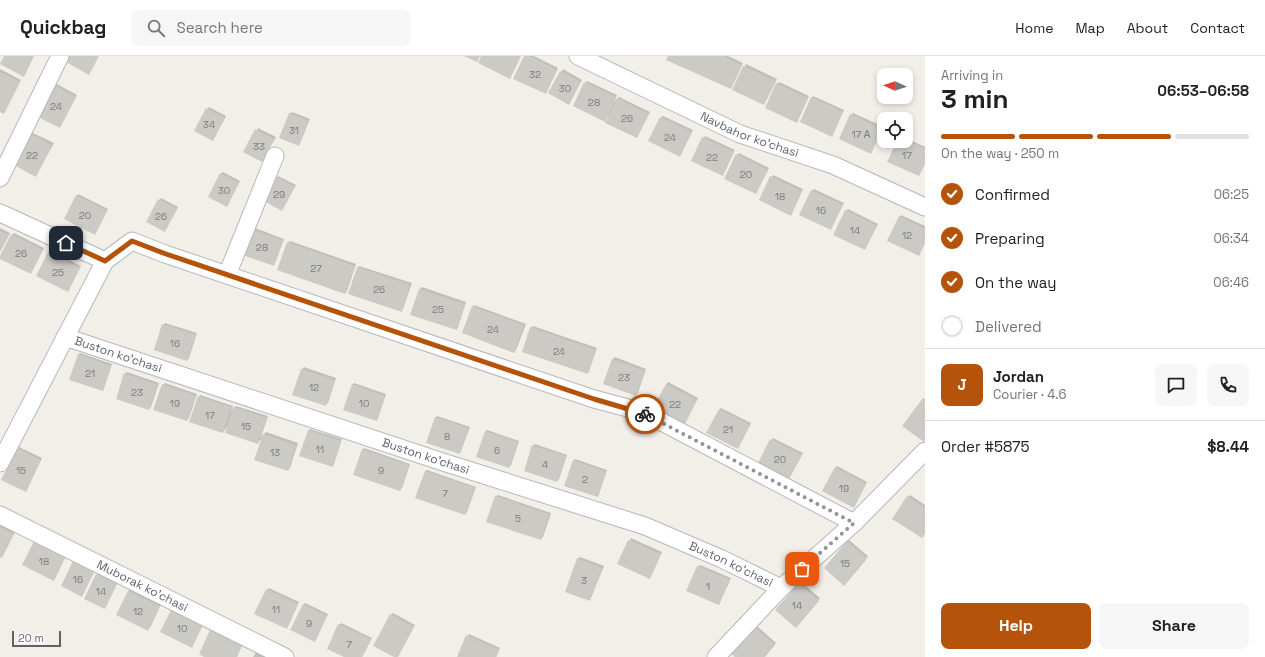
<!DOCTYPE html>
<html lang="en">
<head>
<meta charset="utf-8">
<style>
  body { margin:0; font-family:"Space Grotesk",sans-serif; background:#f6f6f6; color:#202124; height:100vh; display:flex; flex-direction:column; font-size:15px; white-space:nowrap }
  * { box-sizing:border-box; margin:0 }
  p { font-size:13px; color:#757577 }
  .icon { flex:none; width:22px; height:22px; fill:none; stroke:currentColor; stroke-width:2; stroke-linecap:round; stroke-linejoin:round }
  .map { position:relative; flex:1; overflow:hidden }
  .panel { display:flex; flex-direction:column; background:#fff; width:340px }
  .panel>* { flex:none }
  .needle { width:26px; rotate:273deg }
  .controls { position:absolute; left:877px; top:12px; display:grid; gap:8px }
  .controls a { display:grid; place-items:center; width:36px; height:36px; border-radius:8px; background:#fff; box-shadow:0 2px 6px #0003; font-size:20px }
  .scale { position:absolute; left:12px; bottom:10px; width:49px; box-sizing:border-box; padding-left:4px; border:2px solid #5f6368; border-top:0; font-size:11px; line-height:14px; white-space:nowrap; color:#5f6368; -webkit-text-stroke:3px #fff; paint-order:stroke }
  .pin { position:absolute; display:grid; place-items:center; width:34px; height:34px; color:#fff; margin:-17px; border-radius:8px; box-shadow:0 2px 6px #0006 }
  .courier { position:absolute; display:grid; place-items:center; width:40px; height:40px; margin:-20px; border:3px solid #b45309; border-radius:50%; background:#fff; color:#222; box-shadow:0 1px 5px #0007 }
  .summary em { font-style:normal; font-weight:600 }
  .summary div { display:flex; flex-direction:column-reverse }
  .summary { display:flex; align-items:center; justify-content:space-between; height:68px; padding:0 16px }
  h1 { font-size:26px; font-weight:600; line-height:30px }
  .bar { display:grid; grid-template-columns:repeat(4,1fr); gap:6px 4px; align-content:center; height:48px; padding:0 16px }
  .bar i { height:5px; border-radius:3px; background:#e0e0e0 }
  .bar .current { background:#b45309 }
  .bar p { grid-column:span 4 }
  .line { display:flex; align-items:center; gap:10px; padding:0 16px; border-top:1px solid #e0e0e0 }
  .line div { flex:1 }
  .round { display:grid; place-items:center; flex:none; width:42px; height:42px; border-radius:8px; background:#f6f6f6 }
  ol { padding:0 16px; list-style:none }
  li { display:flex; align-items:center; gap:12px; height:44px }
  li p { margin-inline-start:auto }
  li .icon { padding:4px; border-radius:50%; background:#b45309; color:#fff; stroke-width:4 }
  li:last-child { color:#757577 }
  li i { width:22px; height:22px; border:2px solid #e0e0e0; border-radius:50% }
  .action { display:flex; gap:8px; margin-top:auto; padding:8px 16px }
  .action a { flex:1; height:46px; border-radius:8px; background:#b45309; color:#fff; font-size:16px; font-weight:600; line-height:46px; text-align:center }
  .action a+a { background:#f6f6f6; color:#202124 }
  header { display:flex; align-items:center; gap:24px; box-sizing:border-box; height:56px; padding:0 20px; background:#fff; border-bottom:1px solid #e0e0e0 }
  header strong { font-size:19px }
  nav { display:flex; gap:22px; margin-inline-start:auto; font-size:14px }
  .search { width:280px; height:36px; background:#f6f6f6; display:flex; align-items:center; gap:10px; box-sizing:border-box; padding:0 14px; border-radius:8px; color:#757577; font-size:15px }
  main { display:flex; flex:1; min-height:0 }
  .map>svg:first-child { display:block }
  .shadow { fill:#0003 }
  .building { fill:#cccac5 }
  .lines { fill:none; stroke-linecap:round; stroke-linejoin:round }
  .street-casing { stroke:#b5b8bc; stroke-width:19 }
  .street { stroke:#fff; stroke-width:17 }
  .done { stroke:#929495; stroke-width:4; stroke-dasharray:0 7.2 }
  .route { stroke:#b45309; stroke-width:5 }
  .labels { text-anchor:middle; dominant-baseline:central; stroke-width:3.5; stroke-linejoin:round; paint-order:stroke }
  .number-label { font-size:10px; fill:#7a7d7f }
  .street-label { font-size:12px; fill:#5f6368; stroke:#fff }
</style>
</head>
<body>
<header>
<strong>Quickbag</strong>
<div class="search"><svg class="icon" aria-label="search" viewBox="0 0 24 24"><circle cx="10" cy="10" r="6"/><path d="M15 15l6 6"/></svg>Search here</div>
<nav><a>Home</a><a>Map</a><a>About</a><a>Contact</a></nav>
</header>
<main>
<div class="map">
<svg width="925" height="601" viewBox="0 0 925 601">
  <rect width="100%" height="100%" fill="#f1efe8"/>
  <path class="shadow" d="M525 0H534L558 12 547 35Z
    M669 0H728L743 7 731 32Z
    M746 8 777 23 764 48 733 34Z
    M0 13 21 24 5 55H0Z
    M563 13 582 24 569 47 550 37Z
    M587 25 617 39 614 46 619 41 650 56 637 81 609 59 604 64 574 50Z
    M779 26 809 40 797 65 777 28Z
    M55 27 77 39 61 69 37 59Z
    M813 40 844 54 832 80 812 42Z
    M209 51 226 60 214 82 195 75Z
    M292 56 310 63 299 89 290 58Z
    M853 57 884 71 871 97 851 59Z
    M663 60 693 74 680 99 661 61Z
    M258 72 276 81 262 105 244 96Z
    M31 76 54 87 37 118 13 108Z
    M705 80 735 94 722 119 692 105Z
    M906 82 925 91V108L919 119 906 85Z
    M739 97 769 112 756 137 737 99Z
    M223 116 240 125 227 149 221 118Z
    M773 119 803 133 792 157 760 144Z
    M278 120 296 129 282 153 277 122Z
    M814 133 844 147 831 172 812 135Z
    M78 138 108 153 95 178 77 140Z
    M161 142 178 151 166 173 147 166Z
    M848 153 878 168 865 193 846 155Z
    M901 159 925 170V187L920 197 900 161Z
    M252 171 284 183 275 207 274 209 242 197Z
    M0 172 10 177 0 196Z
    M14 177 44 192 32 215 12 179Z
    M290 185 356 208 347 235 345 237 288 187Z
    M51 195 81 210 68 235 49 197Z
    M359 210 412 227 403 253 401 254 358 212Z
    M422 231 466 246 458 271 456 273 420 233Z
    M474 249 526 268 516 294 514 296 473 250Z
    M165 267 197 277 189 302 187 304 163 269Z
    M533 270 597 292 589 315 588 317 531 272Z
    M80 297 112 308 104 332 102 334 78 299Z
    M615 301 646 313 638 337 636 339 604 328 613 303Z
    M304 311 336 322 328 347 326 348 302 313Z
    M127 316 159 327 151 351 149 353 125 318Z
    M668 326 698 342 686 365 655 351Z
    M165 327 197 338 189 362 187 364 163 329Z
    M354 327 386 338 378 362 376 364 352 329Z
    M200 339 233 350 231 355 236 350 268 360 261 381 266 376 298 387 290 412 288 414 262 382 258 387 227 371 223 376 199 341Z
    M721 352 751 367 738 392 719 354Z
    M437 360 470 371 461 395 460 397 436 362Z
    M310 373 342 383 334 408 332 410 308 375Z
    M487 374 519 385 511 409 509 411 485 376Z
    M773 382 803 397 789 422 759 406Z
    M535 388 567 399 559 423 557 425 533 390Z
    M19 391 42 402 26 435 18 393Z
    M364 392 410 408 402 432 400 434 362 394Z
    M575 403 607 414 599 438 597 440 573 405Z
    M837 410 867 426 855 449 835 412Z
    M427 414 476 431 467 456 465 458 425 415Z
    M498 439 551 457 543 481 541 483 496 440Z
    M910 439 925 449V477L908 441Z
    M0 469 15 476 2 501 0 500Z
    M631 482 662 496 651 520 619 508Z
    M849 484 868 500 844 528 825 512Z
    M580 501 604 510 590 544 578 503Z
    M76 504 95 514 82 539 74 506Z
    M700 509 731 522 719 548 698 511Z
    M99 517 118 526 105 552 86 542Z
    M801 526 820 542 796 570 777 554Z
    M269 532 299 546 288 570 267 534Z
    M130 534 161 548 150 572 128 535Z
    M305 547 328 558 316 583 303 549Z
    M393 557 415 569 397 601 391 559Z
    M341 567 372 582 362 601H346L339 569Z
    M757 570 776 587 764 601H736L733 598Z
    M213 573 243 587 237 601H207L200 598Z
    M469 578 500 592 496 601H458Z
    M257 595 270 601H253Z"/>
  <path class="building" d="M4 0H34L24 21 0 8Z
    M69 0H99L89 19 66 6Z
    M464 0H480L477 6Z
    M481 0H521L510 23 478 7Z
    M524 0H529L557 14 546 38 513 23Z
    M668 0H723L742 9 731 33 666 4Z
    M743 10 776 25 764 49 732 34Z
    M560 15 581 26 569 49 548 37Z
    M0 16 20 26 4 58 0 56Z
    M584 26 616 41 605 66 573 50Z
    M776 27 808 42 797 67 765 52Z
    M52 28 76 41 60 72 36 60Z
    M811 41 843 56 832 81 800 66Z
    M617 42 649 58 637 82 605 67Z
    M206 52 225 62 213 85 194 75Z
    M289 57 309 65 299 90 279 82Z
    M850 58 882 73 871 98 839 83Z
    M660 61 692 76 680 101 648 85Z
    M255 73 274 83 262 106 243 96Z
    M28 77 52 89 36 121 12 108Z
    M702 81 734 96 723 120 691 105Z
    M906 84 925 93V108L919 120 887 106 897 85Z
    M736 98 768 114 756 138 724 123Z
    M220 117 239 127 227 151 208 141Z
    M770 120 802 135 791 160 759 144Z
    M276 121 295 131 282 155 264 145Z
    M811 134 843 149 831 174 799 159Z
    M76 139 107 155 95 179 64 163Z
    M158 143 177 153 165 176 146 166Z
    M845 154 877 170 865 194 833 179Z
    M899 160 925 173V187L919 200 887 185Z
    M249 173 283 184 274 210 240 198Z
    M0 175 9 179 0 196Z
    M11 178 43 194 31 218 0 203V200Z
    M287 186 355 210 345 238 277 214Z
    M48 196 80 212 68 236 36 220Z
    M357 211 410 229 402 256 348 238Z
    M419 233 465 248 457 274 410 259Z
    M472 250 524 269 514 297 462 277Z
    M162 268 196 279 187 305 154 294Z
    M530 271 596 294 588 318 522 296Z
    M78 298 111 310 103 335 69 324Z
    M612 303 645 315 636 340 603 328Z
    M301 313 335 324 326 350 292 339Z
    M124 317 158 329 149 354 116 343Z
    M162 328 196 340 187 365 153 354Z
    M352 328 385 340 377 365 343 354Z
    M666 328 697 344 685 368 653 352Z
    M198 340 231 351 223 377 189 366Z
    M923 342 925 343V384L924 386 902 370Z
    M233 351 267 362 258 388 225 377Z
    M719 353 750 369 738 393 706 377Z
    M435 361 468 372 460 398 426 387Z
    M308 374 341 385 333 411 299 400Z
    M485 375 518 386 509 412 476 401Z
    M263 378 296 389 288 415 254 404Z
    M770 383 802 399 789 423 758 407Z
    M532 389 566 400 557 426 524 415Z
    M17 392 41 404 26 436 1 424Z
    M362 393 409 409 400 435 353 419Z
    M573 404 606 416 598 441 564 430Z
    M835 411 866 428 854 452 822 435Z
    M425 415 475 432 465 459 415 442Z
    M495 440 549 458 541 484 486 466Z
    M907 440 925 452V478L922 482 892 463Z
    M0 471 14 478 2 502 0 501Z
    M628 484 661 498 650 523 617 508Z
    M34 485 66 500 54 525 22 509Z
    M847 485 867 503 844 530 824 512Z
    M577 502 602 512 590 545 565 536Z
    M73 505 94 516 82 541 61 530Z
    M697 510 730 524 719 549 686 535Z
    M96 518 117 528 105 553 84 543Z
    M799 527 819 545 796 572 775 554Z
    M266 533 298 548 287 573 254 558Z
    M128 535 160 550 148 575 116 559Z
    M303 548 327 560 315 586 290 574Z
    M172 552 204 567 192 592 160 576Z
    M390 558 414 571 398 601H394L373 590Z
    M338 568 371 583 362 601H344L327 593Z
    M755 571 775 589 765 601H735L731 598Z
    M210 574 242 589 237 601H204L199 598Z
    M466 579 499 594 496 601H457Z"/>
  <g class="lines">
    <g class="street-casing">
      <g id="street">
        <path id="s1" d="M578 0 740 78 833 109 925 151"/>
        <path d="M0 122 60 0"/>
        <path d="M0 157 105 205"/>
        <path d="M227 219 275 100"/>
        <path id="s2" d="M65 281 446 407 645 470 722 503 781 532"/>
        <path d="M0 407 105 205 132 185 165 198 594 343 643 356 854 467"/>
        <path id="s3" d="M0 459 285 601"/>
        <path d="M716 601 781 532 854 467 925 395"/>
      </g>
    </g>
    <use href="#street" class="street"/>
  </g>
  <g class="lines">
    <path class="done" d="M645 358 854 467 802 513"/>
    <path class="route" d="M66 187 105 205 132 185 166 198 594 343 645 358"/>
  </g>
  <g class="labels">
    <g class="number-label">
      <text x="535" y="18">32</text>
      <text x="565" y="32">30</text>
      <text x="594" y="46">28</text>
      <text x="56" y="50">24</text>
      <text x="627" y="62">26</text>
      <text x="209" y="68">34</text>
      <text x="294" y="74">31</text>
      <text x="861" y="78">17 А</text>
      <text x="670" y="81">24</text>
      <text x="259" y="90">33</text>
      <text x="32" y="99">22</text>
      <text x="907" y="99">17</text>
      <text x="712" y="101">22</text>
      <text x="746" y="118">20</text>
      <text x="224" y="134">30</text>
      <text x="279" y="138">29</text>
      <text x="780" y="140">18</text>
      <text x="821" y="154">16</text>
      <text x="85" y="159">20</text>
      <text x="161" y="160">26</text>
      <text x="855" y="174">14</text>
      <text x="907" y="179">12</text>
      <text x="262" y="191">28</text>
      <text x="21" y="197">26</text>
      <text x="316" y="212">27</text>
      <text x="58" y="216">25</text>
      <text x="379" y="233">26</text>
      <text x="438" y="253">25</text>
      <text x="493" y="273">24</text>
      <text x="175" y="287">16</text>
      <text x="559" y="295">24</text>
      <text x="90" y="317">21</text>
      <text x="624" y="321">23</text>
      <text x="314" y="331">12</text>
      <text x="137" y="336">23</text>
      <text x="175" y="347">19</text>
      <text x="364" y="347">10</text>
      <text x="675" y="348">22</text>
      <text x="210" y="359">17</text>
      <text x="246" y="370">15</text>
      <text x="728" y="373">21</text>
      <text x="447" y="380">8</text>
      <text x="320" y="393">11</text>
      <text x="497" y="394">6</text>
      <text x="275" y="396">13</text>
      <text x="780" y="403">20</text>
      <text x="545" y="408">4</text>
      <text x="21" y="414">15</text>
      <text x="381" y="414">9</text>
      <text x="585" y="423">2</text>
      <text x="844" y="432">19</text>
      <text x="445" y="437">7</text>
      <text x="518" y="462">5</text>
      <text x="44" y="505">18</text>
      <text x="845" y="507">15</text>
      <text x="78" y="523">16</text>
      <text x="584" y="524">3</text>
      <text x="708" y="530">1</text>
      <text x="101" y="535">14</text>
      <text x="797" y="549">14</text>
      <text x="276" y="553">11</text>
      <text x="138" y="555">12</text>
      <text x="309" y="567">9</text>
      <text x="182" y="572">10</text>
      <text x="349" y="588">7</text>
    </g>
    <g class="street-label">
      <text stroke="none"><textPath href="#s1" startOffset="189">Navbahor ko'chasi</textPath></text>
      <text stroke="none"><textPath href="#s2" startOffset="56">Buston ko'chasi</textPath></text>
      <text stroke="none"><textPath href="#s2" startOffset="380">Buston ko'chasi</textPath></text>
      <text stroke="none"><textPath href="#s2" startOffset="704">Buston ko'chasi</textPath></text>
      <text stroke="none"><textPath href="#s3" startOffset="159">Muborak ko'chasi</textPath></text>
    </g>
  </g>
</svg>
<div class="controls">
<a><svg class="needle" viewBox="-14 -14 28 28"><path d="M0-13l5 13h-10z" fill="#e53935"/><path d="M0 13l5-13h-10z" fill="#757577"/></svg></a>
<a><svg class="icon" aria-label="locate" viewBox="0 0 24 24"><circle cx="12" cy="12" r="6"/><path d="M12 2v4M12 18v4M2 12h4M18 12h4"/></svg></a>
</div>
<div class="scale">20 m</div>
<div class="pin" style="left:802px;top:513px;background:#ea580c"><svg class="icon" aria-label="bag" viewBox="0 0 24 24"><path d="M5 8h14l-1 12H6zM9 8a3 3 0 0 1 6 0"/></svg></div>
<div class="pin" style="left:66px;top:187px;background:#1f2937"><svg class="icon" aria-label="home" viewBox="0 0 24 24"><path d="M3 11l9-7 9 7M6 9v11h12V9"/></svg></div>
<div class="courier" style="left:645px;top:358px"><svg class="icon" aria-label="bike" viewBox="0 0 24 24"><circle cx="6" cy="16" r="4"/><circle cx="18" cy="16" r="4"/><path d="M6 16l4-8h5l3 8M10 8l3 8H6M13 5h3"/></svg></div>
</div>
<section class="panel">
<div class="summary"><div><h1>3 min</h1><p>Arriving in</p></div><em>06:53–06:58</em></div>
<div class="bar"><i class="current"></i><i class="current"></i><i class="current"></i><i></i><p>On the way · 250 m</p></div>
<ol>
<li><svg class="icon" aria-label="check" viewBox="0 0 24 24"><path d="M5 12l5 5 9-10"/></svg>Confirmed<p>06:25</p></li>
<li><svg class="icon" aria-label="check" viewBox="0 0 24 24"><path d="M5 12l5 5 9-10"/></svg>Preparing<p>06:34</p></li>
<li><svg class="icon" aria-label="check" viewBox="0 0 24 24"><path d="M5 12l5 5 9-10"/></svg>On the way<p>06:46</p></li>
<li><i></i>Delivered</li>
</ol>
<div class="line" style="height:72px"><b class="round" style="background:#b45309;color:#fff">J</b><div><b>Jordan</b><p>Courier · 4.6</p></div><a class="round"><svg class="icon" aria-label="chat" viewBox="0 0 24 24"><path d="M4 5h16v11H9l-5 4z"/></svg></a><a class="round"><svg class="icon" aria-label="phone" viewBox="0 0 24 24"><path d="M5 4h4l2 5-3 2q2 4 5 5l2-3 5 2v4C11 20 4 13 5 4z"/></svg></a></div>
<div class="line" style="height:52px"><div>Order #5875</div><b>$8.44</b></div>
<div class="action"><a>Help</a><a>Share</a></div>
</section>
</main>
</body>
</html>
